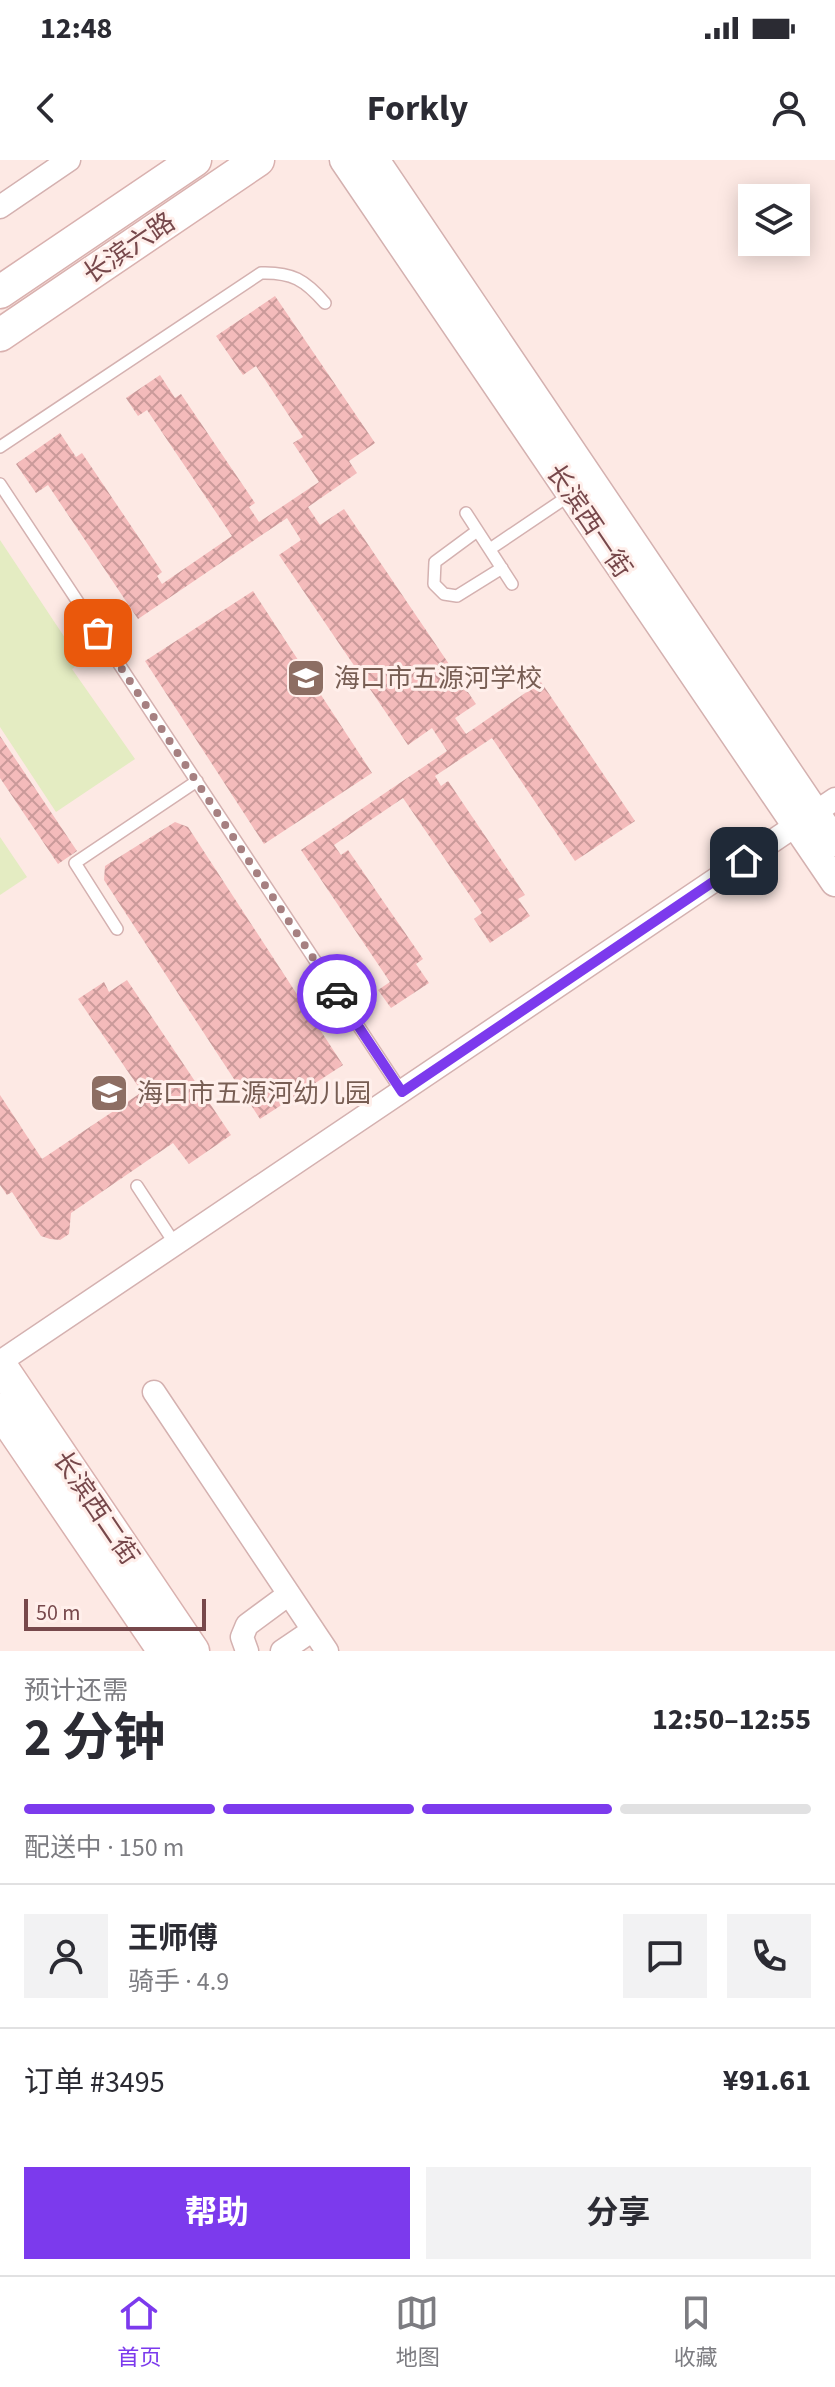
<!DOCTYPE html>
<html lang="zh">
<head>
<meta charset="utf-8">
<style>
  body { margin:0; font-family:"Source Sans 3","Noto Sans SC",sans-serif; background:#f2f2f3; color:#2b2b33; height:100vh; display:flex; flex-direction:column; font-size:30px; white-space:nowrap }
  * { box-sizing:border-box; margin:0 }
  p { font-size:26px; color:#7c7c81 }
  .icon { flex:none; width:44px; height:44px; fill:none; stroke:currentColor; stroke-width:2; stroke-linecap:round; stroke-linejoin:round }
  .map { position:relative; height:1491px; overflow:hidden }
  .drawer { display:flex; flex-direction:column; background:#fff; flex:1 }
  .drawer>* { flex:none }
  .tools { position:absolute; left:738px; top:24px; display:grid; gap:16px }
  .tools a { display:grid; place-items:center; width:72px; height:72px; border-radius:0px; background:#fff; box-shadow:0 4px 20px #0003; font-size:40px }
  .scale { position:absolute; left:24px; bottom:20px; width:182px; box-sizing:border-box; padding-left:8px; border:4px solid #77484b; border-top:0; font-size:22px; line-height:28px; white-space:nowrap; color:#77484b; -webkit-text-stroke:6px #ffefeb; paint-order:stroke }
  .pin { position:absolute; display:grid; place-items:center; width:68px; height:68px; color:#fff; margin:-34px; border-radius:16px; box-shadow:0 4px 12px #0006 }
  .courier { position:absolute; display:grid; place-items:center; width:80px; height:80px; margin:-40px; border:6px solid #7c3aed; border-radius:50%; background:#fff; color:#222; box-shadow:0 2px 10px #0007 }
  .summary em { font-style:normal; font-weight:700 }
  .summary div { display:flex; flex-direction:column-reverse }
  .summary { display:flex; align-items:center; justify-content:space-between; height:136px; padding:0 24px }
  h1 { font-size:52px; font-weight:700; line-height:60px }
  .bar { display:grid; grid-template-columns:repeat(4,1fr); gap:12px 8px; align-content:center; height:96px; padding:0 24px }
  .bar i { height:10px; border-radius:6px; background:#e1e1e2 }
  .bar .current { background:#7c3aed }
  .bar p { grid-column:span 4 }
  .line { display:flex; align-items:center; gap:20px; padding:0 24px; border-top:2px solid #e1e1e2 }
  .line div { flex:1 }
  .round { display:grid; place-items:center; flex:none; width:84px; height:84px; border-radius:0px; background:#f2f2f3 }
  .action { display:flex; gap:16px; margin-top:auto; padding:16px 24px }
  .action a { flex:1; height:92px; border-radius:0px; background:#7c3aed; color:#fff; font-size:32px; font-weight:700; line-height:92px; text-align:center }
  .action a+a { background:#f2f2f3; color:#2b2b33 }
  .status { display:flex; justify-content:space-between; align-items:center; height:56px; padding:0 40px; background:#fff; direction:ltr }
  .status svg { height:22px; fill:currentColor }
  header { display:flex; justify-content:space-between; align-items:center; height:104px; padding:0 24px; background:#fff; font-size:36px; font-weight:700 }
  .menu { display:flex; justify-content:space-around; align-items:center; height:112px; border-top:2px solid #e1e1e2; background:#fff; font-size:22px; color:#7c7c81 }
  .menu a { display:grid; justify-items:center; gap:4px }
  .menu .current { color:#7c3aed }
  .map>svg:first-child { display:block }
  .pitch { fill:#e4ecc2 }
  .building { fill:url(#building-cross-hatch) }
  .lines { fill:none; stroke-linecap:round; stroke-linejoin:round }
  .service-casing { stroke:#d4b1b0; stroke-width:14 }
  .minor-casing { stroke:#d4b1b0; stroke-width:25 }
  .tertiary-casing { stroke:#d4b1b0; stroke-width:31 }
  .secondary-casing { stroke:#d9b1af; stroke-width:35 }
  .service { stroke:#fff; stroke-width:11 }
  .minor { stroke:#fff; stroke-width:22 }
  .tertiary { stroke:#fff; stroke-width:28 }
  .secondary { stroke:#fff; stroke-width:32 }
  .done { stroke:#a68081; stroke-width:8; stroke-dasharray:0 14.4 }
  .route { stroke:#7c3aed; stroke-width:10 }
  .labels { text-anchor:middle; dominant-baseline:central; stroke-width:6; stroke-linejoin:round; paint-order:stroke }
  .street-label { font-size:26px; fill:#77484b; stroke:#ffefeb }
  .education-label { font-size:26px; fill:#785e54; stroke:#ffefeb; text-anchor:start }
</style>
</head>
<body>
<div class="status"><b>12:48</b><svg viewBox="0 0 49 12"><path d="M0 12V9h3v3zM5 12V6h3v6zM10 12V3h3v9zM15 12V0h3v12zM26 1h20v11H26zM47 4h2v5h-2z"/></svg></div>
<header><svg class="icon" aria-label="back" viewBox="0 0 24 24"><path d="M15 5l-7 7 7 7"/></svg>Forkly<svg class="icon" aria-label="person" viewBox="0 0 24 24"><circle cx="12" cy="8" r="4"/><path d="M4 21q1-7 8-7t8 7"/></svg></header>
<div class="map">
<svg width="835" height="1491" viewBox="0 0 835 1491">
  <defs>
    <pattern id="building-cross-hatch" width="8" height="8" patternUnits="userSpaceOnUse" patternTransform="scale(2)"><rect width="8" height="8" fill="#f4bbbb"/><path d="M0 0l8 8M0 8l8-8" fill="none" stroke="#ca9a9a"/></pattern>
  </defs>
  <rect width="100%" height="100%" fill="#fde9e4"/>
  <path class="pitch" d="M0 380 81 502 72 509 135 599 56 652 0 567Z
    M0 677 27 717 0 735Z"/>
  <path class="building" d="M275 136 375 283 349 301 357 313 308 347 320 365 344 349 476 544 455 558 466 574 541 522 635 661 575 701 492 578 435 616 441 626 448 621 525 735 518 739 530 756 490 783 474 759 482 753 403 638 334 685 341 695 348 690 423 799 416 804 429 823 391 848 378 830 390 822 301 690 447 591 432 568 408 585 279 395 301 380 287 358 138 459 48 325 36 333 16 304 60 273 76 297 82 293 162 412 157 416 162 424 232 376 147 250 138 256 126 238 160 215 175 238 181 234 255 343 249 347 259 362 319 322 293 283 303 277 256 206 243 215 216 176Z
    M253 431 372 613 264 684 145 501Z
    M0 576 77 691 58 704 0 618Z
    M175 662 188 667 343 905 260 959 104 720 105 706Z
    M127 820 231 975 189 1004 173 983 71 1053 69 1074 60 1080 50 1079 41 1076 12 1032 7 1035 0 1025V935L42 999 142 932 78 839 104 822 109 832Z"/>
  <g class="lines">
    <g class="service-casing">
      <path id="service" d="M0 287 261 113C292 112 305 120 325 143
        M0 324 402 932
        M466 353 512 424
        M477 371 435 402 434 424 444 434 457 436 502 408
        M490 389 570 335
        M117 769 75 703 197 621
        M137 1026 175 1084"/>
    </g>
    <g class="minor-casing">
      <path id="minor" d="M0 47 69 0
        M0 1202 835 639
        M154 1232 327 1491
        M247 1491 242 1477 247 1465 289 1434
        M282 1491 313 1470"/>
    </g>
    <g class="tertiary-casing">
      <path id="tertiary" d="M344 0 835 722
        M375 0 835 682"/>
    </g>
    <g class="secondary-casing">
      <path id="secondary" d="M0 132 195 0
        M0 175 258 0
        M0 1205 193 1491
        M0 1250 164 1491"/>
    </g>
    <use href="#service" class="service"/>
    <use href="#minor" class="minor"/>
    <use href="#tertiary" class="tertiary"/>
    <use href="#secondary" class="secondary"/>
  </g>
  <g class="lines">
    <path class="done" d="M98 473 337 834"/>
    <path class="route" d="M337 834 402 932 744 701"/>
  </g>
  <defs>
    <g id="school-square" transform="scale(2)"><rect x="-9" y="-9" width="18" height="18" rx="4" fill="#8d6e63" stroke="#ffefeb"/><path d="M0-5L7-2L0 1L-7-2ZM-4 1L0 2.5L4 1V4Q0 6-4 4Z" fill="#fff"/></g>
  </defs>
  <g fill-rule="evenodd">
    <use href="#school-square" x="306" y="518"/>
    <use href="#school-square" x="109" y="933"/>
  </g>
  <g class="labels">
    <g class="street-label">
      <text transform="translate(129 88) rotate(-34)">长滨六路</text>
      <text transform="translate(589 361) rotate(56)">长滨西一街</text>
      <text transform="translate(96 1348) rotate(56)">长滨西二街</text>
    </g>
    <g class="education-label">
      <text x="334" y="518">海口市五源河学校</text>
      <text x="137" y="933">海口市五源河幼儿园</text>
    </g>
  </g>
</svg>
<div class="tools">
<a><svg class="icon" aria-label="layers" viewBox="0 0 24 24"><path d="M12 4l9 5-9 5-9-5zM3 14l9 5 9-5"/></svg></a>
</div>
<div class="scale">50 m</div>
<div class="pin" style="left:98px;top:473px;background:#ea580c"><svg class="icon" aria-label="bag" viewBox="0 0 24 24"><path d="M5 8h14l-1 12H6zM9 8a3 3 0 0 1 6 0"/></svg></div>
<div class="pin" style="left:744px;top:701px;background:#1f2937"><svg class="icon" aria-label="home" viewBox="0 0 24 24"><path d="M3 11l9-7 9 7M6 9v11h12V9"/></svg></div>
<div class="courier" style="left:337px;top:834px"><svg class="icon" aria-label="car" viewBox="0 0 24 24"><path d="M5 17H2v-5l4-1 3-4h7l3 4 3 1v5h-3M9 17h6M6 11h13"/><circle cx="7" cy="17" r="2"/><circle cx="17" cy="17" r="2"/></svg></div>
</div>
<section class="drawer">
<div class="summary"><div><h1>2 分钟</h1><p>预计还需</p></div><em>12:50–12:55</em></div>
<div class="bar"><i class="current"></i><i class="current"></i><i class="current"></i><i></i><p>配送中 · 150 m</p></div>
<div class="line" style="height:144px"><a class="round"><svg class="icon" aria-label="person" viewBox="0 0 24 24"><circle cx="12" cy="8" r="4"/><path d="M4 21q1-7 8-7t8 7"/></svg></a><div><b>王师傅</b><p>骑手 · 4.9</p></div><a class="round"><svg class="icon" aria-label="chat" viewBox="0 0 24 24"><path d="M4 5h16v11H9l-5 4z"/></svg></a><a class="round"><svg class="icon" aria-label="phone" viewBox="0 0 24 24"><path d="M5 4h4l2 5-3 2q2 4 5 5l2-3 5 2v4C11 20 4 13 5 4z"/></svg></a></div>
<div class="line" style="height:104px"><div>订单 #3495</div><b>¥91.61</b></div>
<div class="action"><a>帮助</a><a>分享</a></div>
</section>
<nav class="menu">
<a class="current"><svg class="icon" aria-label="home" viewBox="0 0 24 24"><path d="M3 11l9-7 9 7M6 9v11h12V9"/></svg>首页</a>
<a><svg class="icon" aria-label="map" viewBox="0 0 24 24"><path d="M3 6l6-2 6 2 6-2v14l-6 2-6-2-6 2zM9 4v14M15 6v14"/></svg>地图</a>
<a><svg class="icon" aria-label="saved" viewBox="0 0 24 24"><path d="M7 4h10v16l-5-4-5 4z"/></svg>收藏</a>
</nav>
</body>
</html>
